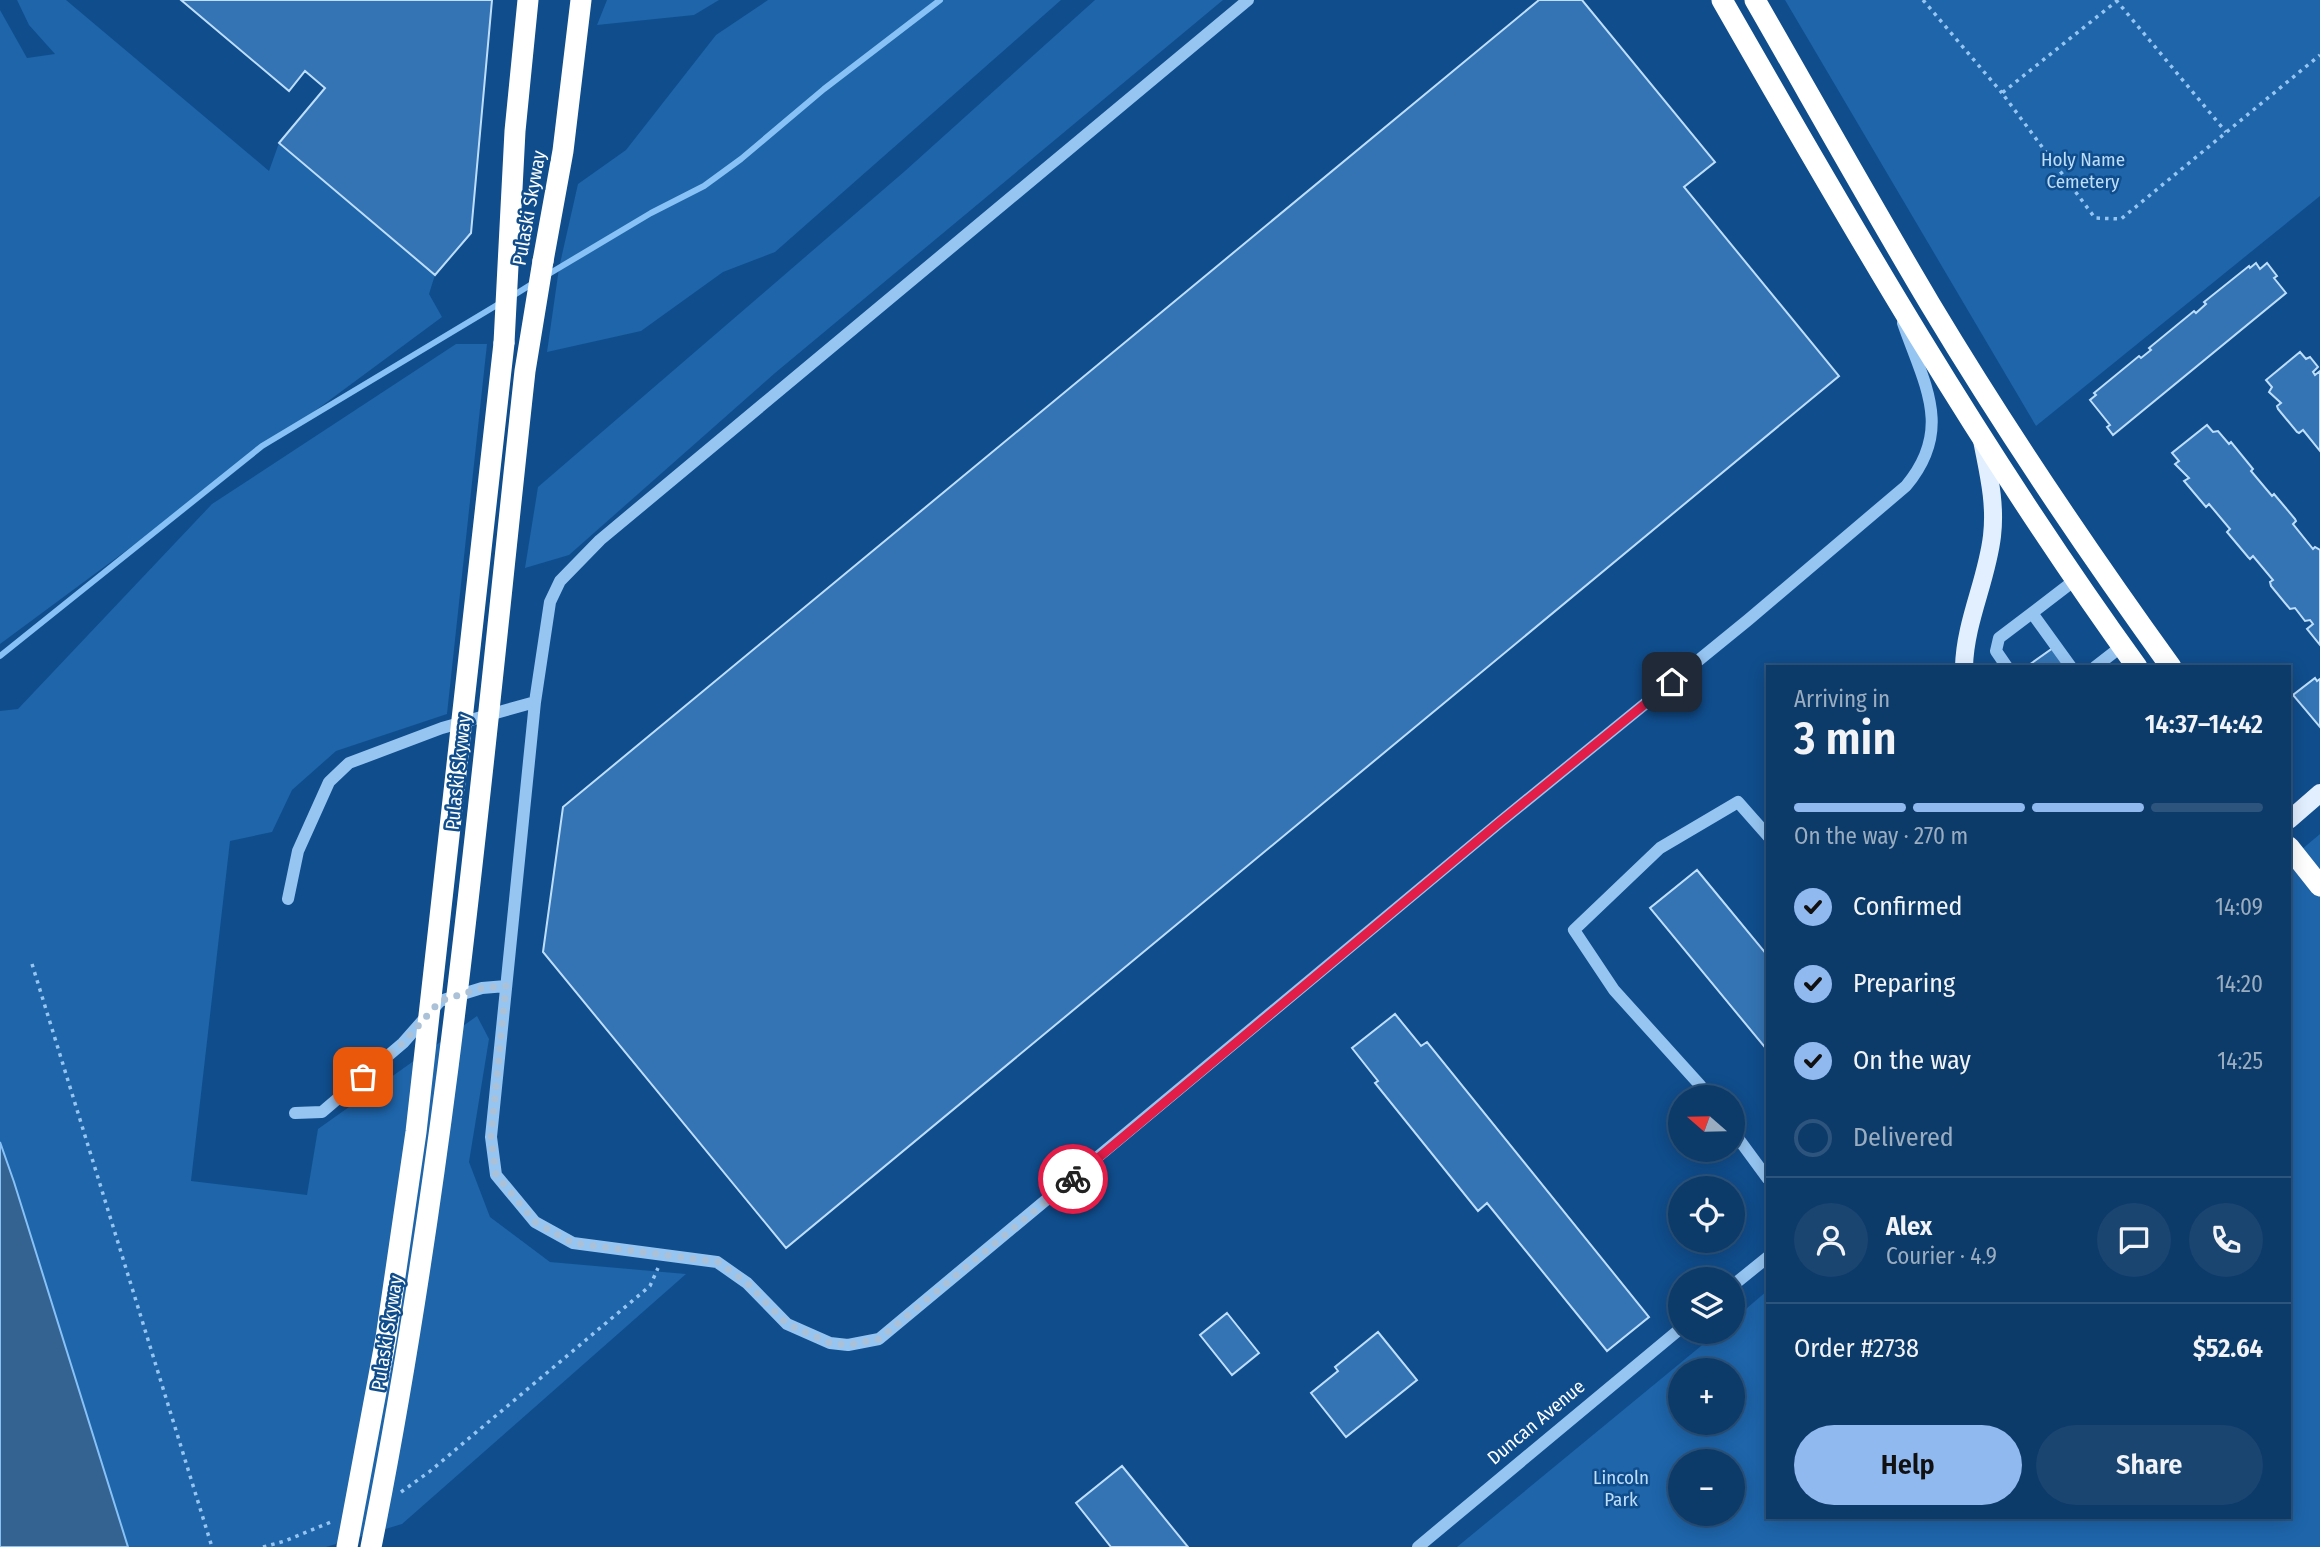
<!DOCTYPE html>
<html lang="en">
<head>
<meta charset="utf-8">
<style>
  body { margin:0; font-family:"Fira Sans Condensed",sans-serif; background:#1a4571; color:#f1f3f6; height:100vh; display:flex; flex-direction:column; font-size:26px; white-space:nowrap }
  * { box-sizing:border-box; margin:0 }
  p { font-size:23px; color:#9aadc0 }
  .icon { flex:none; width:38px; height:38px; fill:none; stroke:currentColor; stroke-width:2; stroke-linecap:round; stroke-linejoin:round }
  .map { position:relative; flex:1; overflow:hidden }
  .panel { position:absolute; left:1766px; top:665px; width:525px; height:854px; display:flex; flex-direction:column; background:#0c3a69; border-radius:0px; box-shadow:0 4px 18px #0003,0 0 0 2px #2c547d }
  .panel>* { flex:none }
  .needle { width:46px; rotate:290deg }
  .buttons { position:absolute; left:1668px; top:1085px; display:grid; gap:14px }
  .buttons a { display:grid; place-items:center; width:77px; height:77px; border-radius:50%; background:#0c3a69; box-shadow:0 4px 18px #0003,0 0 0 2px #2c547d; font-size:35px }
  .pin { position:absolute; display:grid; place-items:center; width:60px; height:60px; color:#fff; margin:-30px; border-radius:14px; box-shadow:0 4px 10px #0006 }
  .courier { position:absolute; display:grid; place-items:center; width:70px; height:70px; margin:-35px; border:5px solid #e11d48; border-radius:50%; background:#fff; color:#222; box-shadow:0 2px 9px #0007 }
  .head em { font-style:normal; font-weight:600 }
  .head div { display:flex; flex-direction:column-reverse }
  .head { display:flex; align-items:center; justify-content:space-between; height:119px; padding:0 28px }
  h1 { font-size:46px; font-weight:600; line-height:52px }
  .bar { display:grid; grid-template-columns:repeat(4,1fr); gap:10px 7px; align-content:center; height:84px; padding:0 28px }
  .bar i { height:9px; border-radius:5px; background:#2c547d }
  .bar .selected { background:#90b9f0 }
  .bar p { grid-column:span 4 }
  .line { display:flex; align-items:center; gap:18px; padding:0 28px; border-top:2px solid #2c547d }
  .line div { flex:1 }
  .round { display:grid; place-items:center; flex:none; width:74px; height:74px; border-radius:37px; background:#1a4571 }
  ol { padding:0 28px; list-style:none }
  li { display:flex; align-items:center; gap:21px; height:77px }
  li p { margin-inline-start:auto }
  li .icon { padding:7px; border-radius:50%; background:#90b9f0; color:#111; stroke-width:4 }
  li:last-child { color:#9aadc0 }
  li i { width:38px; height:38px; border:4px solid #2c547d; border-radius:50% }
  .button { display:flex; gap:14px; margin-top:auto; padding:14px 28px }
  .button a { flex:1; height:80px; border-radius:42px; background:#90b9f0; color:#111; font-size:28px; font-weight:600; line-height:80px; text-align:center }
  .button a+a { background:#1a4571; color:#f1f3f6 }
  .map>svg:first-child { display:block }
  .green { fill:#1e65aa; fill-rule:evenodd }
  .water { fill:#346291; stroke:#87c1f6; stroke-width:2 }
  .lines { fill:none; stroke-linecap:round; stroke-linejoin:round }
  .stream { stroke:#87c1f6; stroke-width:6 }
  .building { fill:#3474b4; stroke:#bddefd; stroke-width:2 }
  .path { stroke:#96c5f2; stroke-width:3.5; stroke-dasharray:3.5 5; stroke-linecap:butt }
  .minor { stroke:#96c5f2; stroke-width:12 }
  .major { stroke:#e2efff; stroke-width:18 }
  .highway { stroke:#fff; stroke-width:21 }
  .highway-bridge { stroke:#fff; stroke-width:21 }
  .done { stroke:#abc1d7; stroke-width:7; stroke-dasharray:0 12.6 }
  .route { stroke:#e11d48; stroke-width:9 }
  .labels { text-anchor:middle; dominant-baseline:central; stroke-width:5; stroke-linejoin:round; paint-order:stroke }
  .park-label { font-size:19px; fill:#bddefd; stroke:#104d8c }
  .street-label { font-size:19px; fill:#fff; stroke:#104d8c }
</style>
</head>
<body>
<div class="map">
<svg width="2320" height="1547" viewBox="0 0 2320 1547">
  <rect width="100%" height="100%" fill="#104d8c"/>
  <path class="green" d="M17 0H66L269 171 279 143 435 275 429 294 442 317 0 644V10L27 58 55 54 29 25Z
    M607 0H719L694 15 597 25Z
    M768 0H1061L775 252 723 272 641 331 547 352 559 268 578 184 626 150 716 35Z
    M1095 0H1223L775 373 569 555 525 568 538 487 905 171Z
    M1785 0H2320V196L2036 426Z
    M456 344H487L447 714 336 751 292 790 272 832 230 841 191 1181 307 1195 318 1129 477 1016 489 1039 469 1162 490 1217 550 1262 686 1274 402 1524 326 1547H128L0 1142V711L18 709 212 504Z
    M2320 834V1547H1457L1718 1332H1732L1733 1320 1767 1291 1768 1517H2289V860ZM1680 1370H1732V1423H1680ZM1680 1461H1732V1514H1680Z"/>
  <path class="water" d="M0 1142 14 1182 128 1547H0Z"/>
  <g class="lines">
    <path class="stream" d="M547 275 651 213 704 186 741 159 824 89 940 0
      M511 297 535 282
      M0 656 262 446 502 302"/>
  </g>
  <path class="building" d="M181 0H492L471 233 435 275 279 143 325 88 305 71 289 91Z
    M1539 0H1582L1715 162 1684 187 1839 376 786 1248 543 952 563 807Z
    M2256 263 2260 269 2267 263 2277 276 2274 278 2286 293 2113 435 2107 427 2110 425 2090 400 2096 395 2094 393 2139 356 2141 358 2151 350 2149 348 2194 311 2196 313 2206 304 2204 302 2249 266 2250 268Z
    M2300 352 2306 359 2310 357 2318 367 2313 372 2315 375 2320 371V451L2303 430 2299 433 2297 432 2278 409 2277 406 2281 403 2269 392 2272 387 2266 380Z
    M2207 425 2213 432 2218 431 2229 444 2231 442 2253 469 2251 471 2272 496 2274 494 2295 519 2296 521 2293 524 2313 549 2315 547 2320 550V645L2307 629 2313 624 2310 620 2305 621 2295 608 2290 609 2271 586 2270 582 2273 580 2253 556 2250 559 2248 557 2227 532 2230 529 2209 504 2206 507 2184 481 2189 478 2175 464 2179 461 2172 453Z
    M2053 648 2066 667H2026Z
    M2315 678 2317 681 2320 679V727L2293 695Z
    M1697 870 1768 956V1051L1650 908Z
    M1395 1014 1421 1046 1427 1042 1649 1317 1607 1351 1487 1203 1478 1211 1375 1083 1378 1081 1352 1048Z
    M1227 1313 1259 1353 1232 1375 1200 1335Z
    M1378 1332 1417 1380 1346 1437 1311 1393 1338 1371 1335 1367Z
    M1122 1466 1188 1547H1111L1076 1503Z"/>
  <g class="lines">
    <path class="path" d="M1923 0 2002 93
      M2116 0 2226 132
      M2118 0 2002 93 2095 218 2121 219 2320 55
      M32 964 212 1547
      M401 1492 429 1472 650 1286 658 1268
      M263 1547 285 1541 331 1522"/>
    <path class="minor" d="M1248 0 600 540 560 581 550 602 535 702 491 1137 496 1175 535 1222 573 1243 717 1262 747 1283 787 1324 830 1343 848 1345 879 1339 1500 822 1748 620 1906 486C1954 429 1924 384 1903 323
      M2032 613 2075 580
      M2007 667 1996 651 1999 638 2032 613 2071 667
      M2095 667 2122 646
      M288 899 298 851 329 782 349 763 442 728 535 702
      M1709 1097 1699 1084 1614 990 1574 930 1660 848 1738 802 1768 836
      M295 1113 322 1112 403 1043 440 1001 482 988 506 986
      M1732 1130 1768 1179
      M1732 1286 1768 1257
      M1418 1547 1680 1329"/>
    <path class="major" d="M1964 667C1965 622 1987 580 1992 536 1996 502 1988 472 1982 440
      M2289 820 2320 793"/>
    <path class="highway" d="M1722 0C1853 229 1982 452 2137 667
      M1755 0C1813 101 1870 203 1930 304 2005 429 2086 549 2171 667
      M543 261 563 151 581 0
      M504 343 515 131 528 0
      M2289 847 2320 886"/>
    <path class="highway-bridge" d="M347 1547 386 1338 416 1132 504 343
      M371 1547C449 1159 482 764 525 371L543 261"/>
  </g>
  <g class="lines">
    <path class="done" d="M363 1077 403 1043 440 1001 482 988 506 986 491 1137 496 1175 535 1222 573 1243 718 1262 747 1283 787 1324 830 1343 848 1345 879 1339 1073 1179"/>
    <path class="route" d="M1073 1179 1500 822 1672 682"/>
  </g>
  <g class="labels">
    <g class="park-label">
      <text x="2083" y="159">Holy Name<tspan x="2083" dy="22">Cemetery</tspan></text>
      <text x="1621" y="1477">Lincoln<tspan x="1621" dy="22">Park</tspan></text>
    </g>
    <g class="street-label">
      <text transform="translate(529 208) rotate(-80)">Pulaski Skyway</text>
      <text transform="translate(458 772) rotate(-84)">Pulaski Skyway</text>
      <text transform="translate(387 1333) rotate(-81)">Pulaski Skyway</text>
      <text transform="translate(1536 1422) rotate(-40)">Duncan Avenue</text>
    </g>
  </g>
</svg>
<div class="buttons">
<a><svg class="needle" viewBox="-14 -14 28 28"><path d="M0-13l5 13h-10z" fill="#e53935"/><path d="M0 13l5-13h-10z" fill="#9aadc0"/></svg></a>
<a><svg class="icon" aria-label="locate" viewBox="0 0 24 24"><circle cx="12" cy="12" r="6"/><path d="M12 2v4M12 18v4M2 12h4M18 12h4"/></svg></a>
<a><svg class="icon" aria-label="layers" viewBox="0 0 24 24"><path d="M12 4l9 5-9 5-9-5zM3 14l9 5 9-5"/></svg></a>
<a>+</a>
<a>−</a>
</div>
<div class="pin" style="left:363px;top:1077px;background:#ea580c"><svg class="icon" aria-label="bag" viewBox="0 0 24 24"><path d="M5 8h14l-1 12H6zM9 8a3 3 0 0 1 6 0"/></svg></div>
<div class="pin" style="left:1672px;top:682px;background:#1f2937"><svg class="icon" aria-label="home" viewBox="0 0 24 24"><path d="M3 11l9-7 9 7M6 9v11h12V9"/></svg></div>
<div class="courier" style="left:1073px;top:1179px"><svg class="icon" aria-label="bike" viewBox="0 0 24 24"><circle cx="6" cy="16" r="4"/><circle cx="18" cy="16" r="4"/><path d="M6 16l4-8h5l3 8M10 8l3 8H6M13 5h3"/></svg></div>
<section class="panel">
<div class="head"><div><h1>3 min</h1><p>Arriving in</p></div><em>14:37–14:42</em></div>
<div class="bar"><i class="selected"></i><i class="selected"></i><i class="selected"></i><i></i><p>On the way · 270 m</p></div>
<ol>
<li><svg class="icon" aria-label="check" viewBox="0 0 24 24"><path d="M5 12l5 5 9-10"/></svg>Confirmed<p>14:09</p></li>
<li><svg class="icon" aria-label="check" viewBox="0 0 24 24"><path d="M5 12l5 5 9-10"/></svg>Preparing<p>14:20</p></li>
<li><svg class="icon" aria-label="check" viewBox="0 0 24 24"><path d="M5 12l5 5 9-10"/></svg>On the way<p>14:25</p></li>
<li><i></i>Delivered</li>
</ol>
<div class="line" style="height:126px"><a class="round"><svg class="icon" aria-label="person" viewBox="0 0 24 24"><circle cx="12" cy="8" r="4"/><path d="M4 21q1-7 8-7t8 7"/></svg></a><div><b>Alex</b><p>Courier · 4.9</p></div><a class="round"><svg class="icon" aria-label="chat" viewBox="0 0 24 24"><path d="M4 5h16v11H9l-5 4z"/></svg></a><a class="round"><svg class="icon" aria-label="phone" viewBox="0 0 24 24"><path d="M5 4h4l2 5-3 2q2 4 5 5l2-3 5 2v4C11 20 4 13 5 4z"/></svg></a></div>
<div class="line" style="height:91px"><div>Order #2738</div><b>$52.64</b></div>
<div class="button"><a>Help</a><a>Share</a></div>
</section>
</div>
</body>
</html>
